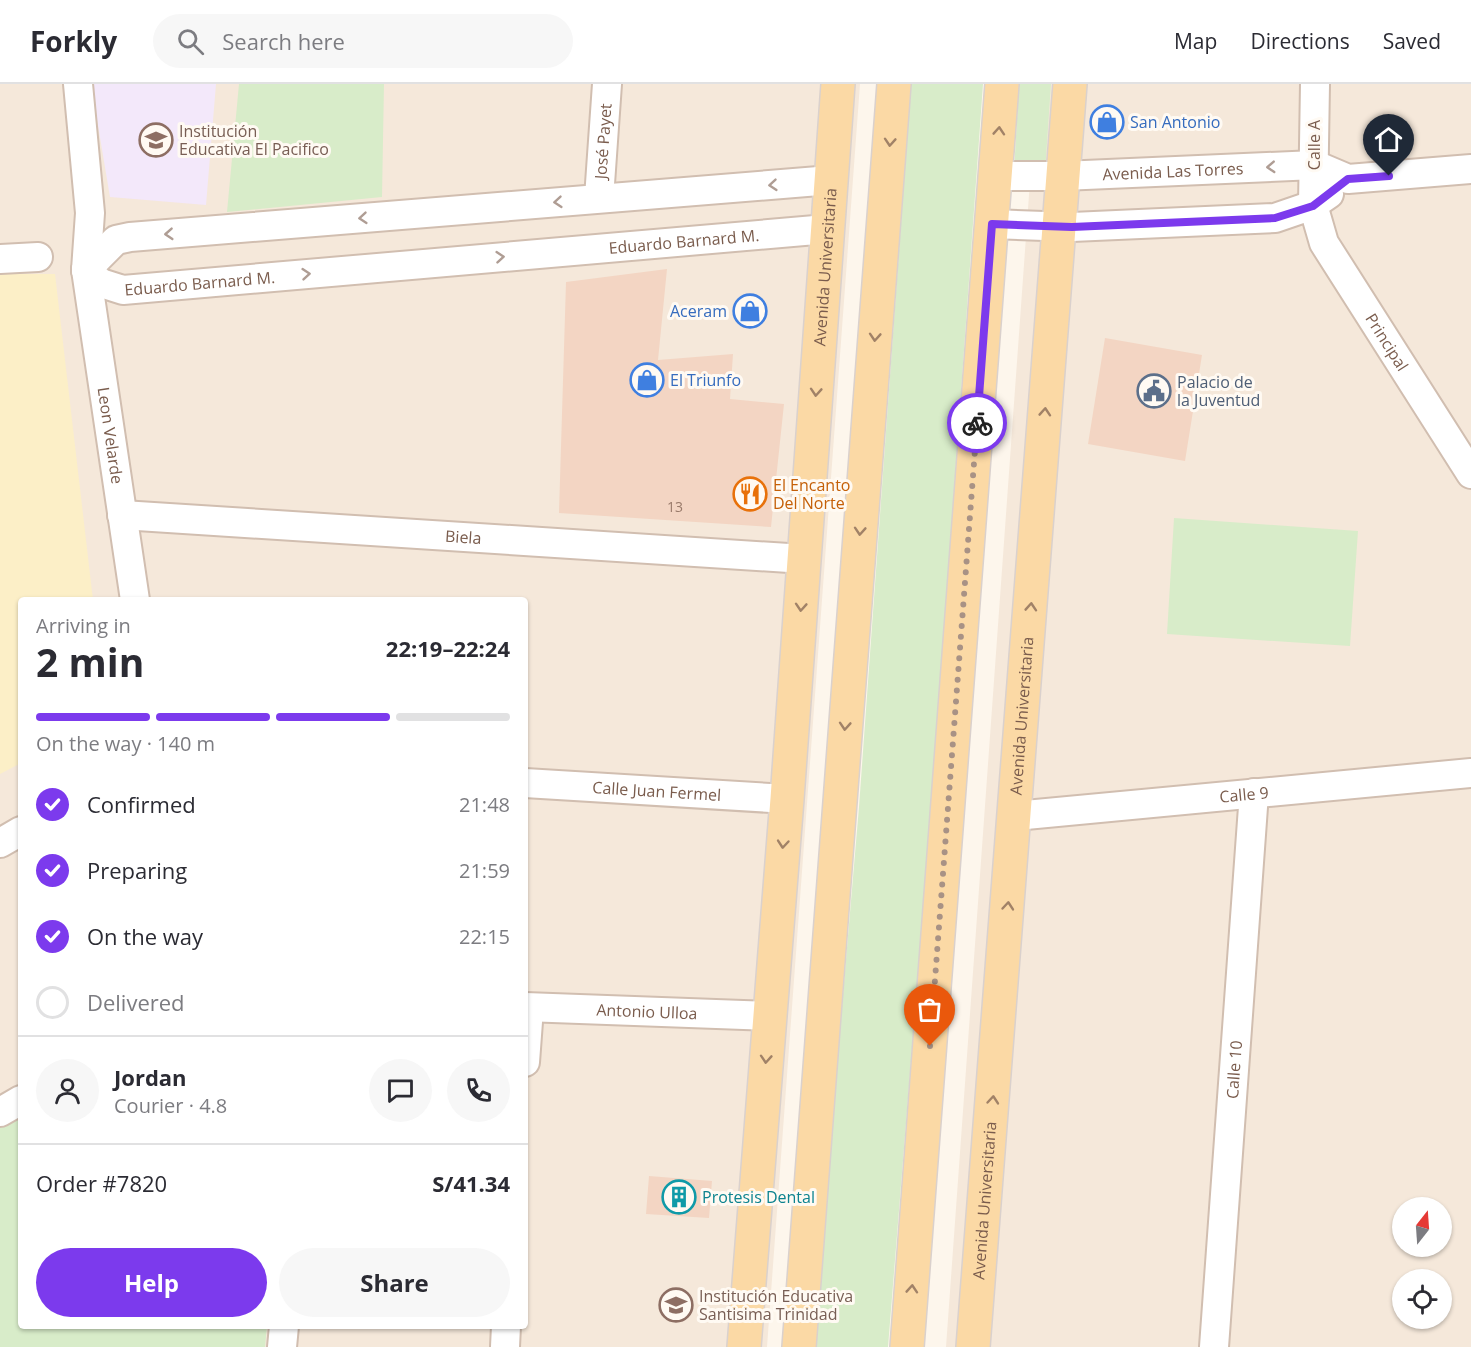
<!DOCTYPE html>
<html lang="en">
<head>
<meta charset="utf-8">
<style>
  body { margin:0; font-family:"Open Sans",sans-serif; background:#f7f7f7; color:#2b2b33; height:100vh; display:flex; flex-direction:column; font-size:22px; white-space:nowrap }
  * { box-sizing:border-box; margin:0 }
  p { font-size:20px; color:#7c7c81 }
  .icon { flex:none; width:33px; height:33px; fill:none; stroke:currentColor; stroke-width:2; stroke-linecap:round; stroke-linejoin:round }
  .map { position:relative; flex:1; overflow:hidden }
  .details { position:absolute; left:18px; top:513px; width:510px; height:732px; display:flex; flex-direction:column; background:#fff; border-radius:6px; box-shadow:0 2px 4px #0004 }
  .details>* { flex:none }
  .needle { width:39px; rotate:17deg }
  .tools { position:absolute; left:1392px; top:1113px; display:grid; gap:12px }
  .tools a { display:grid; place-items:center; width:60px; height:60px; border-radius:50%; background:#fff; box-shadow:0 2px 4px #0004; font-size:30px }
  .pin { position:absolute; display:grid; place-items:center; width:51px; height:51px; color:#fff; margin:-62px -26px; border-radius:50% 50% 50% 0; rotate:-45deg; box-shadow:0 0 6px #0007 }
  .pin .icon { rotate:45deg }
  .courier { position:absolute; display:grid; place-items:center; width:60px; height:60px; margin:-30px; border:4px solid #7c3aed; border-radius:50%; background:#fff; color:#222; box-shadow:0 2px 8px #0007 }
  .overview em { font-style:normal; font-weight:700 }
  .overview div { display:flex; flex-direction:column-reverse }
  .overview { display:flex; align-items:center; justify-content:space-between; height:102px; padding:0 18px }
  h1 { font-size:39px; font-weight:700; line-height:45px }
  .bar { display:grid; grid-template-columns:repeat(4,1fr); gap:9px 6px; align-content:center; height:72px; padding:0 18px }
  .bar i { height:8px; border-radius:4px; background:#e1e1e2 }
  .bar .selected { background:#7c3aed }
  .bar p { grid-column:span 4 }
  .line { display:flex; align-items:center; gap:15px; padding:0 18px; border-top:2px solid #e1e1e2 }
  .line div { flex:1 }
  .round { display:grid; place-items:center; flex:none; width:63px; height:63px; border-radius:32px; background:#f7f7f7 }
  ol { padding:0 18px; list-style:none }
  li { display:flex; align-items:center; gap:18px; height:66px }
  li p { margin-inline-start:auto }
  li .icon { padding:6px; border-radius:50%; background:#7c3aed; color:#fff; stroke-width:4 }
  li:last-child { color:#7c7c81 }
  li i { width:33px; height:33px; border:3px solid #e1e1e2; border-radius:50% }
  .primary-button { display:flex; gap:12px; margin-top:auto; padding:12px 18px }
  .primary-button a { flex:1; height:69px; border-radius:36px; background:#7c3aed; color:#fff; font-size:24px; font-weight:700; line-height:69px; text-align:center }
  .primary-button a+a { background:#f7f7f7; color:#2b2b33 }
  header { display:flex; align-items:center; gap:36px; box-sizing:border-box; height:84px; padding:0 30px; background:#fff; border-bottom:2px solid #e1e1e2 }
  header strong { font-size:28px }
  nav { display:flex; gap:33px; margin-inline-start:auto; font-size:21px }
  .search { width:420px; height:54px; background:#f7f7f7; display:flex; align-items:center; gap:15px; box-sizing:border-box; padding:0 21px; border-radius:33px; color:#7c7c81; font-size:22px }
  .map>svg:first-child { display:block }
  .residential { fill:#f5e8da; fill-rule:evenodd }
  .education { fill:#f3e8fa }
  .green { fill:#d8ecc9 }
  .sand { fill:#fcefc7 }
  .building { fill:#f3d5c3 }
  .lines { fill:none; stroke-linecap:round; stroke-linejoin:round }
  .minor-casing { stroke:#d1beb0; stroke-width:32 }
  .major-casing { stroke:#dad1cd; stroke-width:36 }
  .minor { stroke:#fff; stroke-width:28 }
  .major { stroke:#fbd9a5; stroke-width:33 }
  .oneway { stroke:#a18267 }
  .oneway2 { stroke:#af9d94 }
  .done { stroke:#a89285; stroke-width:6; stroke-dasharray:0 10.8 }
  .route { stroke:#7c3aed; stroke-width:8 }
  .labels { text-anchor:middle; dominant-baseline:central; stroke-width:6; stroke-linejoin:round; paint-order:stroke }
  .number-label { font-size:14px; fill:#987a6a }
  .shop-label { font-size:16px; fill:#366cbe; stroke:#fffaf3; text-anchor:start }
  .education-label { font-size:16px; fill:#785e54; stroke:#fffaf3; text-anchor:start }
  .street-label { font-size:16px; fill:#7a5c4d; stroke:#fffaf3 }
  .service-label { font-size:16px; fill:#4e5e75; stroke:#fffaf3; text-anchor:start }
  .food-label { font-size:16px; fill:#c56008; stroke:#fffaf3; text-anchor:start }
  .culture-label { font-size:16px; fill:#0d838f; stroke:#fffaf3; text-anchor:start }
</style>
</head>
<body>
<header>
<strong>Forkly</strong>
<div class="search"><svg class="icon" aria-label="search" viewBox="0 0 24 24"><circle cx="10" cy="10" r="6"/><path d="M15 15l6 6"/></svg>Search here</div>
<nav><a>Map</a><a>Directions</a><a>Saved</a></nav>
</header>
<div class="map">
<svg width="1471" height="1263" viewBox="0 0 1471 1263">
  <rect width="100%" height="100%" fill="#fdf6ec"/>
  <path class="residential" d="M0 0H860L767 1263H0ZM21 516H525V1242H21Z
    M1037 0H1471V1263H946ZM1402 1124H1442V1162H1402ZM1402 1196H1442V1234H1402Z"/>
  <path class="education" d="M91 0H216L206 121 110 113Z"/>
  <path class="green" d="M239 0H384L382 113 227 128Z
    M911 0H983L931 728 888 1263H813L859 723Z
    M1019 0H1051L1044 103 1013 104Z
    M1174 434 1358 447 1350 562 1167 550Z
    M21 1029V1242H267L265 1263H0V1040Z"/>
  <path class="sand" d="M0 190H55L93 516H21V679L0 690Z"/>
  <path class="building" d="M667 185 658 276 733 270 730 315 784 320 771 443 559 429 566 198Z
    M1105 254 1202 271 1185 377 1088 360Z
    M649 1092 712 1097 709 1134 646 1130Z"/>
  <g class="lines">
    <g class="minor-casing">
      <g id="minor">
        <path id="s1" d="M78 0 90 129 86 186 135 516"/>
        <path id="s2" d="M1315 0 1313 121 1324 159 1471 390"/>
        <path id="s3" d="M996 92H1062L1315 81 1348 95 1471 85"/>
        <path id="s4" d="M599 114 607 0"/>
        <path d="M992 140 1072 143 1275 134 1313 121 1329 110"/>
        <path d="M0 175 38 173"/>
        <path d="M86 186 116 156 130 153 831 96"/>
        <path id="s5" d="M86 186 101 199 123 206 827 145"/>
        <path id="s6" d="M122 431 804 475"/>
        <path id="s7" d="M525 699 787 715"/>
        <path id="s8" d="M1015 732 1471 689"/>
        <path d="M0 759 21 747"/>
        <path id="s9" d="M525 923 769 932"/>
        <path d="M525 978 529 924"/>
        <path d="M0 1028 21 1016"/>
        <path d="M282 1263 284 1242"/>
        <path d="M505 1263 506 1242"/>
        <path id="s10" d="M1214 1263 1254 709"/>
      </g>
    </g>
    <g class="major-casing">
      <g id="major">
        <path id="s11" d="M744 1263 787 715 838 0"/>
        <path d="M799 1263 894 0"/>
        <path d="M907 1263 1002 0"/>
        <path id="s12" d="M973 1263 1070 0"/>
      </g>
    </g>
    <use href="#minor" class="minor"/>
    <use href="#major" class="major"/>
  </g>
  <defs><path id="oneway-chevron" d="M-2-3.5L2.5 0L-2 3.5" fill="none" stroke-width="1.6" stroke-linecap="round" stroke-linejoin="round" transform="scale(1.5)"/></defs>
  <g class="oneway">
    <use href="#oneway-chevron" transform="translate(999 47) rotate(-86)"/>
    <use href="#oneway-chevron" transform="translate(890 58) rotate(94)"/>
    <use href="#oneway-chevron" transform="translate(875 253) rotate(94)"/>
    <use href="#oneway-chevron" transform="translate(816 308) rotate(94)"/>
    <use href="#oneway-chevron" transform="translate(1045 328) rotate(-86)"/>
    <use href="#oneway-chevron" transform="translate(860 447) rotate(94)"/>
    <use href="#oneway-chevron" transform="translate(801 523) rotate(94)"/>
    <use href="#oneway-chevron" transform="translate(1031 523) rotate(-86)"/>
    <use href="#oneway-chevron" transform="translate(845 642) rotate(94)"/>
    <use href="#oneway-chevron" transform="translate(783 760) rotate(95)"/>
    <use href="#oneway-chevron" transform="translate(1008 822) rotate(-85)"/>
    <use href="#oneway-chevron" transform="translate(766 975) rotate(94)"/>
    <use href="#oneway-chevron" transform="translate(993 1016) rotate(-85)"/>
    <use href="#oneway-chevron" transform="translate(912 1205) rotate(-86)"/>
  </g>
  <g class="oneway2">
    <use href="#oneway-chevron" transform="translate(1271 83) rotate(177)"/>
    <use href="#oneway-chevron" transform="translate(773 101) rotate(175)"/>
    <use href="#oneway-chevron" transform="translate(558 118) rotate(175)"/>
    <use href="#oneway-chevron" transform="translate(363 134) rotate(175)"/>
    <use href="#oneway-chevron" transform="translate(169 150) rotate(176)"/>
    <use href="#oneway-chevron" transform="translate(500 173) rotate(-5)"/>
    <use href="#oneway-chevron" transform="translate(306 190) rotate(-5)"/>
  </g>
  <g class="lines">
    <path class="done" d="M930 962 977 339"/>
    <path class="route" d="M977 339 992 140 1072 143 1275 134 1313 122 1348 95 1389 92"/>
  </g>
  <defs>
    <g id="shop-ring" transform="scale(1.725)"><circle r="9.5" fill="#fffaf3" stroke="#3f7fe0" stroke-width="1.5"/><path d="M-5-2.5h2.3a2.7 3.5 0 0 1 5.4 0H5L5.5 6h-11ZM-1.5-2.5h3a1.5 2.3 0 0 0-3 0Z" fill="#3f7fe0"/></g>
    <g id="school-ring" transform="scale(1.725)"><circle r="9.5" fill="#fffaf3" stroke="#8d6e63" stroke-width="1.5"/><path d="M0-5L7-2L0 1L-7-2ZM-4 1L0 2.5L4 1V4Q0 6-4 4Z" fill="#8d6e63"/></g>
    <g id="civic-ring" transform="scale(1.725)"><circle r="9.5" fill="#fffaf3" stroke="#5c6f8a" stroke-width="1.5"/><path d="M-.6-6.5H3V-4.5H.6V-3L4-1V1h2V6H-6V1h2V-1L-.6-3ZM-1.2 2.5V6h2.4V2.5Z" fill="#5c6f8a"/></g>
    <g id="restaurant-ring" transform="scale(1.725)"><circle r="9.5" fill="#fffaf3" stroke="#e8710a" stroke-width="1.5"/><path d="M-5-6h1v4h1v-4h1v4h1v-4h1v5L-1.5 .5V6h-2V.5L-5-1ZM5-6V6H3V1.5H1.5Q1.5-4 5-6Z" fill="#e8710a"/></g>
    <g id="building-ring" transform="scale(1.725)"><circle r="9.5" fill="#fffaf3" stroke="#0f9aa8" stroke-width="1.5"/><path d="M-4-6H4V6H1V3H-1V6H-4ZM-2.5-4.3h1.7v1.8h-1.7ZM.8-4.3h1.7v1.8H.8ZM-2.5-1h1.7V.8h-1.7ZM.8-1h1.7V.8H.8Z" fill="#0f9aa8"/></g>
  </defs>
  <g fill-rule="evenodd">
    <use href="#shop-ring" x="1107" y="38"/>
    <use href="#school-ring" x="156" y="56"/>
    <use href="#shop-ring" x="750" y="227"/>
    <use href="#shop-ring" x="647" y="296"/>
    <use href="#civic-ring" x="1154" y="307"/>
    <use href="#restaurant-ring" x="750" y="410"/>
    <use href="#building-ring" x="679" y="1113"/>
    <use href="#school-ring" x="676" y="1221"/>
  </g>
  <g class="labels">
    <g class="number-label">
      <text x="675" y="422">13</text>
    </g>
    <g class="shop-label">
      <text x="1130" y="38">San Antonio</text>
      <text x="727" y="227" text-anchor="end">Aceram</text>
      <text x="670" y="296">El Triunfo</text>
    </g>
    <g class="education-label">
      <text x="179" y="47">Institución<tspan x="179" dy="18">Educativa El Pacifico</tspan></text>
      <text x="699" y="1212">Institución Educativa<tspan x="699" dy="18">Santisima Trinidad</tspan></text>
    </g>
    <g class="street-label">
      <text stroke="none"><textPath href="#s4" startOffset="57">José Payet</textPath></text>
      <text transform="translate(1314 61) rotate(-90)">Calle A</text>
      <text stroke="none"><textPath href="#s3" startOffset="177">Avenida Las Torres</textPath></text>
      <text stroke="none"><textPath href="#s5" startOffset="606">Eduardo Barnard M.</textPath></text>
      <text stroke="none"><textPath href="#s11" startOffset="1083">Avenida Universitaria</textPath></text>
      <text stroke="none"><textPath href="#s5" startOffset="120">Eduardo Barnard M.</textPath></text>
      <text stroke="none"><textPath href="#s2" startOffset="278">Principal</textPath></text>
      <text stroke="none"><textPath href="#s1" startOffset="354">Leon Velarde</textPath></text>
      <text stroke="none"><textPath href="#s6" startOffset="342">Biela</textPath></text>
      <text stroke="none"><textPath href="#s12" startOffset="633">Avenida Universitaria</textPath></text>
      <text stroke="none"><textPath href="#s7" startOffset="132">Calle Juan Fermel</textPath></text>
      <text stroke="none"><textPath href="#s8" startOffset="230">Calle 9</textPath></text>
      <text stroke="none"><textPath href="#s9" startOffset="122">Antonio Ulloa</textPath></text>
      <text stroke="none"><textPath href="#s10" startOffset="278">Calle 10</textPath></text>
      <text stroke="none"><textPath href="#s12" startOffset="147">Avenida Universitaria</textPath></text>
    </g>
    <g class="service-label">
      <text x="1177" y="298">Palacio de<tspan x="1177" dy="18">la Juventud</tspan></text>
    </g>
    <g class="food-label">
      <text x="773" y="401">El Encanto<tspan x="773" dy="18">Del Norte</tspan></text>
    </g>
    <g class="culture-label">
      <text x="702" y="1113">Protesis Dental</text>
    </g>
  </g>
</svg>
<div class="tools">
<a><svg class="needle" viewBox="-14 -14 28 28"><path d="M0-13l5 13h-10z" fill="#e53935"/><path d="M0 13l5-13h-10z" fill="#7c7c81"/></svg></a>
<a><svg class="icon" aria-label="locate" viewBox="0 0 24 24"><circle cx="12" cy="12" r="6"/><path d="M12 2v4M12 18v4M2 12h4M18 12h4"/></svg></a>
</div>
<div class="pin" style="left:930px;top:962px;background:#ea580c"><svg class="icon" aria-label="bag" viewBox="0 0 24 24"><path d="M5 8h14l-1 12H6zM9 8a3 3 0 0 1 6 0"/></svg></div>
<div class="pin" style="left:1389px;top:92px;background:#1f2937"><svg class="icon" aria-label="home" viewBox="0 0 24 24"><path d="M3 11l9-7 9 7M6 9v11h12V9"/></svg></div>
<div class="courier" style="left:977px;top:339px"><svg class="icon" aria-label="bike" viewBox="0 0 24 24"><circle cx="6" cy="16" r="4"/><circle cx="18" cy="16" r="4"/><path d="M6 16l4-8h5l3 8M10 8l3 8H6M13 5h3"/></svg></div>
<section class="details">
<div class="overview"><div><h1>2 min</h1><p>Arriving in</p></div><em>22:19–22:24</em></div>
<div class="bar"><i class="selected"></i><i class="selected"></i><i class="selected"></i><i></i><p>On the way · 140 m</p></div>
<ol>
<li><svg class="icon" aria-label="check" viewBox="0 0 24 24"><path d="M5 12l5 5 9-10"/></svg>Confirmed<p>21:48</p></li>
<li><svg class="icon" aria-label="check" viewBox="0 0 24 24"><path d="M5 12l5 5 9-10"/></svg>Preparing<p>21:59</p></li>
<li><svg class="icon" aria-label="check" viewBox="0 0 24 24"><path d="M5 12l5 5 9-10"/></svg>On the way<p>22:15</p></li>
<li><i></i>Delivered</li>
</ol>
<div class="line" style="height:108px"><a class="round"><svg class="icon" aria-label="person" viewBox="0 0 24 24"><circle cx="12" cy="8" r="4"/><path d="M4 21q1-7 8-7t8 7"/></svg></a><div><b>Jordan</b><p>Courier · 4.8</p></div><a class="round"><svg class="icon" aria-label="chat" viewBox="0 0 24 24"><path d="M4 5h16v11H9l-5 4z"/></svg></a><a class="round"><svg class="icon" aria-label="phone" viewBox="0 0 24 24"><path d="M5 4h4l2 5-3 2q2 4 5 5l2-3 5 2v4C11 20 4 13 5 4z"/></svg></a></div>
<div class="line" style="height:78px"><div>Order #7820</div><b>S/41.34</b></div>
<div class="primary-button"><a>Help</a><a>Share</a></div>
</section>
</div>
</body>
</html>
